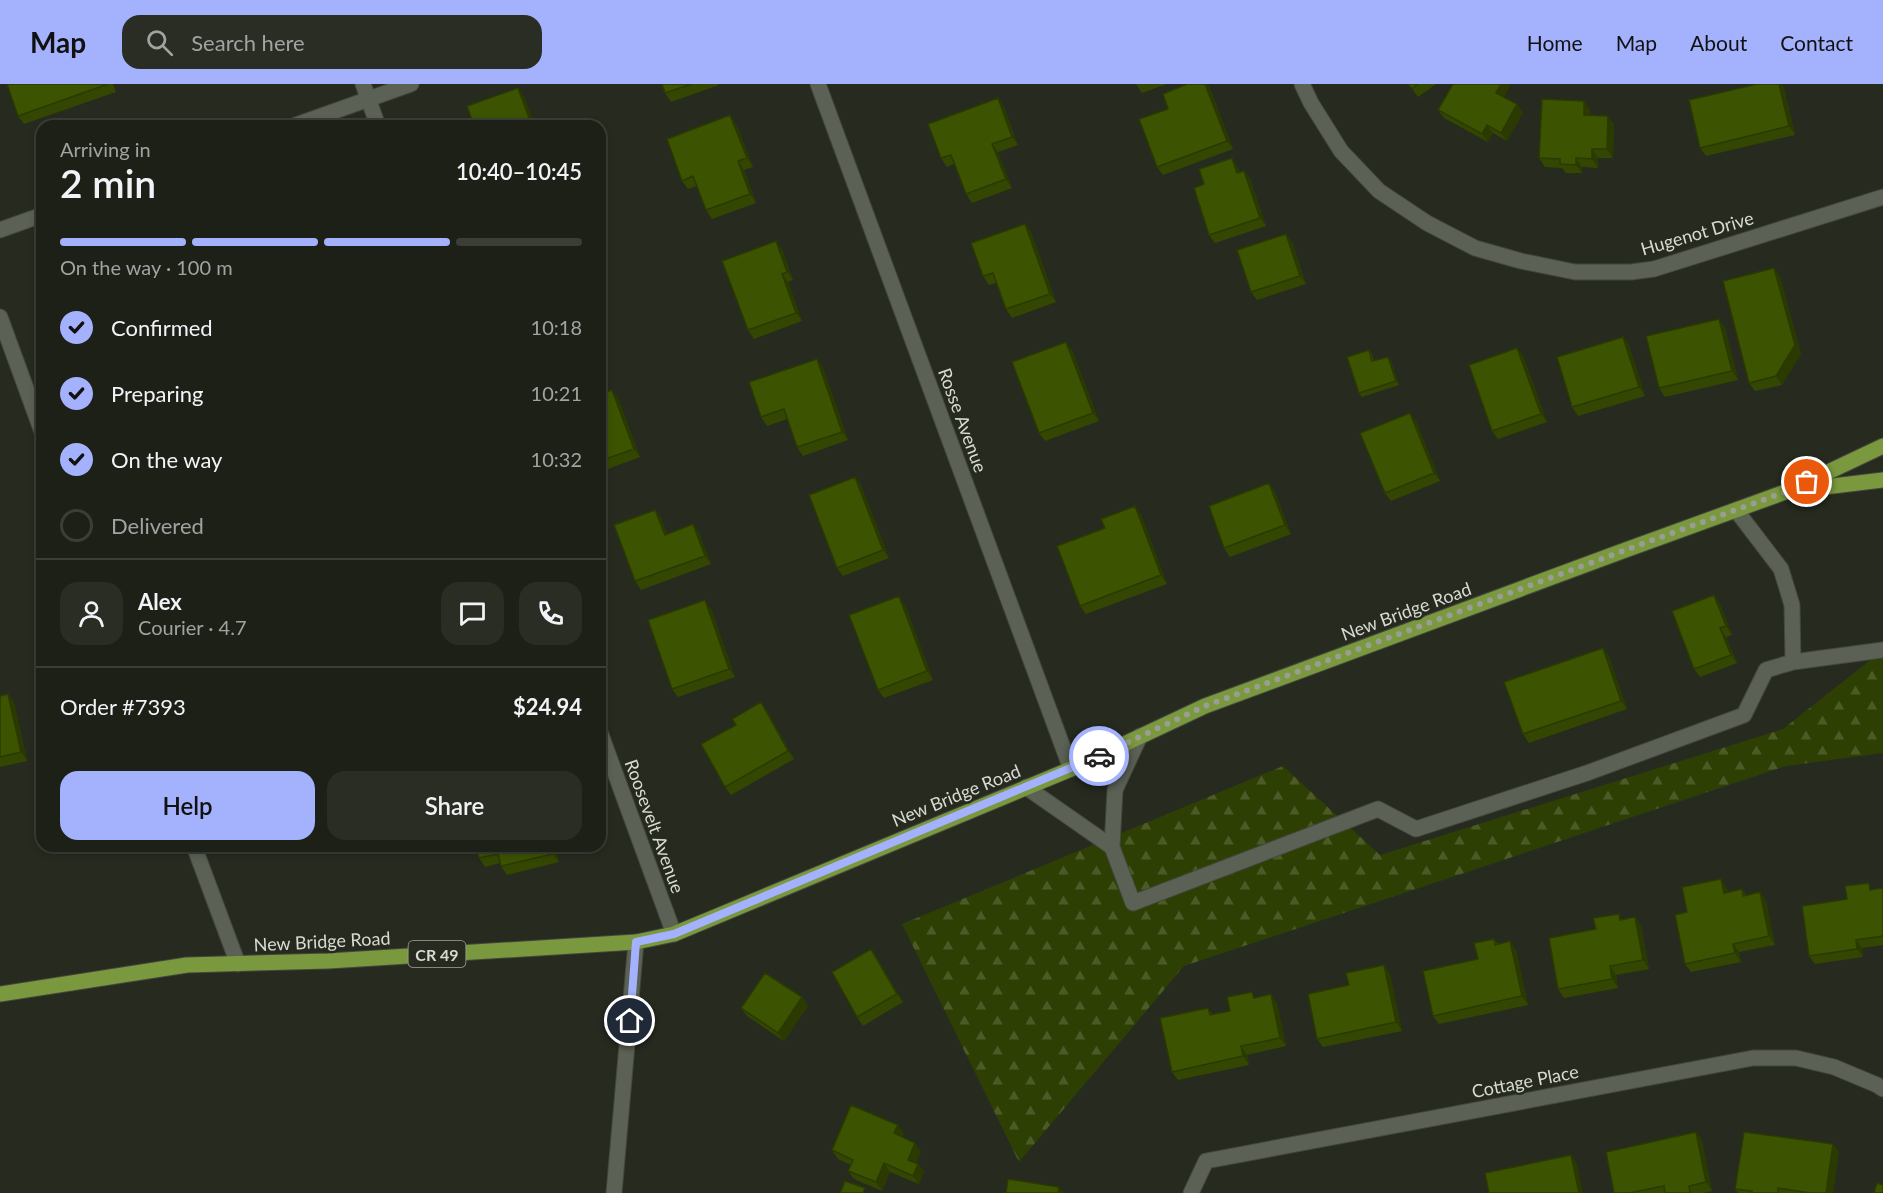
<!DOCTYPE html>
<html lang="en">
<head>
<meta charset="utf-8">
<style>
  body { margin:0; font-family:Lato,sans-serif; background:#292d24; color:#f1f3f6; height:100vh; display:flex; flex-direction:column; font-size:22px; white-space:nowrap }
  * { box-sizing:border-box; margin:0 }
  p { font-size:20px; color:#a0a3a1 }
  .icon { flex:none; width:33px; height:33px; fill:none; stroke:currentColor; stroke-width:2; stroke-linecap:round; stroke-linejoin:round }
  .map { position:relative; flex:1; overflow:hidden }
  .side { position:absolute; left:36px; top:36px; width:570px; height:732px; display:flex; flex-direction:column; background:#1c2017; border-radius:18px; box-shadow:0 3px 9px #0003,0 0 0 2px #3a3e36 }
  .side>* { flex:none }
  .pin { position:absolute; display:grid; place-items:center; width:51px; height:51px; color:#fff; margin:-26px; border:3px solid #fff; border-radius:50%; box-shadow:0 2px 6px #0007 }
  .courier { position:absolute; display:grid; place-items:center; width:60px; height:60px; margin:-30px; border:4px solid #a4b1fc; border-radius:50%; background:#fff; color:#222; box-shadow:0 2px 8px #0007 }
  .headline em { font-style:normal; font-weight:600 }
  .headline div { display:flex; flex-direction:column-reverse }
  .headline { display:flex; align-items:center; justify-content:space-between; height:102px; padding:0 24px }
  h1 { font-size:39px; font-weight:600; line-height:45px }
  .bar { display:grid; grid-template-columns:repeat(4,1fr); gap:9px 6px; align-content:center; height:72px; padding:0 24px }
  .bar i { height:8px; border-radius:4px; background:#3a3e36 }
  .bar .selected { background:#a4b1fc }
  .bar p { grid-column:span 4 }
  .line { display:flex; align-items:center; gap:15px; padding:0 24px; border-top:2px solid #3a3e36 }
  .line div { flex:1 }
  .round { display:grid; place-items:center; flex:none; width:63px; height:63px; border-radius:18px; background:#292d24 }
  ol { padding:0 24px; list-style:none }
  li { display:flex; align-items:center; gap:18px; height:66px }
  li p { margin-inline-start:auto }
  li .icon { padding:6px; border-radius:50%; background:#a4b1fc; color:#111; stroke-width:4 }
  li:last-child { color:#a0a3a1 }
  li i { width:33px; height:33px; border:3px solid #3a3e36; border-radius:50% }
  .primary-button { display:flex; gap:12px; margin-top:auto; padding:12px 24px }
  .primary-button a { flex:1; height:69px; border-radius:18px; background:#a4b1fc; color:#111; font-size:24px; font-weight:600; line-height:69px; text-align:center }
  .primary-button a+a { background:#292d24; color:#f1f3f6 }
  header { display:flex; align-items:center; gap:36px; box-sizing:border-box; height:84px; padding:0 30px; background:#a4b1fc; color:#111 }
  header strong { font-size:28px }
  nav { display:flex; gap:33px; margin-inline-start:auto; font-size:21px }
  .search { width:420px; height:54px; background:#292d24; display:flex; align-items:center; gap:15px; box-sizing:border-box; padding:0 21px; border-radius:18px; color:#a0a3a1; font-size:22px }
  .map>svg:first-child { display:block }
  .forest { fill:url(#forest-firs) }
  .lines { fill:none; stroke-linecap:round; stroke-linejoin:round }
  .minor-casing { stroke:#43473d; stroke-width:17 }
  .major-casing { stroke:#43473d; stroke-width:17 }
  .minor { stroke:#5b6154; stroke-width:15 }
  .major { stroke:#7a983d; stroke-width:15 }
  .wall { fill:#344702 }
  .shaded-wall { fill:#2a3a01 }
  .building { fill:#3c5302; stroke:#2a3a01; stroke-width:1.5 }
  .done { stroke:#9a9d94; stroke-width:6; stroke-dasharray:0 10.8 }
  .route { stroke:#a4b1fc; stroke-width:8 }
  .labels { text-anchor:middle; dominant-baseline:central; stroke-width:5; stroke-linejoin:round; paint-order:stroke }
  .shield { fill:#262a1f; stroke:#a3a69d; stroke-width:1.5 }
  .shield-label { font-size:16px; font-weight:bold; fill:#d8dbd3 }
  .street-label { font-size:18px; fill:#d8dbd3; stroke:#262a1f }
</style>
</head>
<body>
<header>
<strong>Map</strong>
<div class="search"><svg class="icon" aria-label="search" viewBox="0 0 24 24"><circle cx="10" cy="10" r="6"/><path d="M15 15l6 6"/></svg>Search here</div>
<nav><a>Home</a><a>Map</a><a>About</a><a>Contact</a></nav>
</header>
<div class="map">
<svg width="1883" height="1109" viewBox="0 0 1883 1109">
  <defs>
    <pattern id="forest-firs" width="22" height="20" patternUnits="userSpaceOnUse" patternTransform="scale(1.5)"><rect width="22" height="20" fill="#2d3f03"/><path d="M5 1l3.5 6h-7zM16 11l3.5 6h-7z" fill="#4b5a27"/></pattern>
  </defs>
  <rect width="100%" height="100%" fill="#262a1f"/>
  <path class="forest" d="M1883 566V669L1786 682 1184 882 1019 1078 902 840 1283 682 1380 771 1783 645Z"/>
  <g class="lines">
    <g class="minor-casing">
      <path id="minor" d="M363 0 378 42
        M818 0 1071 685
        M1302 0 1311 19 1341 67 1379 107 1427 139 1475 164 1521 177 1575 188H1631L1654 185 1883 113
        M293 42 411 0
        M0 146 42 131
        M0 233 42 348
        M1736 426 1781 485 1792 521 1793 578
        M600 648 674 850
        M1140 652 1115 706 1112 763 1133 819 1378 725 1416 745 1587 689 1744 631 1766 586 1793 578 1883 566
        M1026 703 1112 763
        M194 762 238 880
        M614 1109 636 858
        M1191 1109 1206 1077 1753 974H1796L1834 983 1877 1001 1883 1005"/>
    </g>
    <g class="major-casing">
      <path id="major" d="M1800 406 1883 396
        M0 910 187 881 328 877 636 858 674 850 1071 685 1205 622 1620 468 1788 407 1883 362"/>
    </g>
    <use href="#minor" class="minor"/>
    <use href="#major" class="major"/>
  </g>
  <path class="wall" d="M7 0H113L116 8 24 40 18 32Z
    M662 0H718L719 1 671 18 665 9Z
    M1136 0H1167L1142 9Z
    M1408 0H1436L1418 13Z
    M1209 2 1233 65 1163 91 1157 83 1168 25Z
    M1784 4 1795 51 1706 72 1700 64Z
    M1504 13 1517 20 1523 29 1507 57 1493 49 1488 58 1444 34 1438 26Z
    M998 14 1004 23 1018 61 998 68 1012 104 972 119 966 110 954 80 947 83 941 74Z
    M1590 25V31L1614 40 1613 74H1598V84L1582 83V89H1566L1562 84 1545 83 1539 74Z
    M736 40 753 83 744 86 756 119 712 135 706 126 697 102 688 105 682 97Z
    M1238 83 1240 88 1244 87 1250 95 1266 142 1215 159 1209 151 1204 100Z
    M1025 140 1031 148 1056 218 1012 234 1006 225 996 199 989 201 983 192Z
    M1292 158 1306 200 1257 216 1251 208Z
    M782 165 793 196 788 198 802 237 754 255 748 246Z
    M1774 184 1780 193 1801 270 1782 301 1755 307 1749 299Z
    M1725 244 1738 296 1665 313 1659 304Z
    M1623 253 1629 261 1645 312 1578 332 1572 323Z
    M1517 264 1523 272 1547 338 1498 355 1492 347Z
    M1072 266 1099 337 1045 357 1039 349Z
    M1369 266 1372 270 1374 277H1391L1399 301 1362 313 1359 309Z
    M817 275 823 284 848 356 803 372 797 363 787 335 767 342 761 333Z
    M600 310 618 314 640 373 600 388Z
    M1416 337 1440 397 1391 417 1385 409Z
    M855 393 861 401 889 474 843 492 837 484Z
    M1275 408 1291 450 1230 473 1224 464Z
    M1135 422 1141 431 1167 500 1086 530 1080 522 1105 444Z
    M655 426 661 434 667 450 693 440 699 449 711 480 641 506 635 497Z
    M1720 520 1732 551 1726 553 1737 579 1700 593 1694 585Z
    M905 521 933 596 884 614 878 606Z
    M711 525 735 593 678 613 672 605Z
    M1603 564 1609 573 1627 625 1529 659 1523 650Z
    M8 610 14 618 27 677 0 683V612Z
    M761 618 767 627 794 675 731 711 725 703 736 641Z
    M475 762H555L559 778 507 791 501 782 500 779 485 783 479 774Z
    M1727 804 1728 809 1742 805 1746 811 1766 817 1775 861 1739 868 1741 878 1691 888 1685 880 1687 828Z
    M1883 804V861L1862 864 1863 873 1815 880 1809 872 1847 815 1874 805Z
    M1635 833 1641 842 1649 885 1616 891 1618 904 1564 914 1558 905 1596 845 1623 836Z
    M1494 855 1498 860 1516 866 1528 921 1439 940 1433 932Z
    M871 865 877 874 903 918 863 942 857 933Z
    M1390 890 1402 947 1323 963 1317 955 1349 901Z
    M802 913 808 922 784 957 747 932 741 924Z
    M1256 914 1277 919 1286 962 1247 971 1249 981 1178 996 1172 988 1208 924 1212 930 1230 927Z
    M898 1041 904 1050 902 1053 921 1068 916 1079 918 1080 924 1088 919 1100 890 1088 882 1107 854 1095 848 1087 851 1081 838 1075 832 1066Z
    M1696 1048 1702 1057 1712 1107 1703 1109H1614Z
    M1833 1060 1839 1068 1833 1109H1738L1735 1105Z"/>
  <path class="shaded-wall" d="M1205 0H1207L1209 2 1233 65 1227 57Z
    M1501 0H1511L1502 17 1496 9Z
    M1779 0H1782L1784 4 1795 51 1789 42Z
    M518 4 524 12 535 42H532Z
    M998 14 1004 23 1018 61 1012 53Z
    M1584 17 1590 25V40L1584 31Z
    M1517 20 1523 29 1507 57 1501 49Z
    M730 31 736 40 753 83 747 74Z
    M1608 32 1614 40 1613 74 1607 65Z
    M1487 41 1493 49 1488 58 1482 50Z
    M992 60 998 68 1012 104 1006 95Z
    M1592 65 1598 74V84L1592 75Z
    M1232 74 1238 83 1243 97 1237 89Z
    M1576 74 1582 83V89L1576 81Z
    M738 77 744 86 756 119 750 110Z
    M1244 87 1250 95 1266 142 1260 134Z
    M1025 140 1031 148 1056 218 1050 210Z
    M1286 150 1292 158 1306 200 1300 192Z
    M776 157 782 165 793 196 787 188Z
    M1774 184 1780 193 1801 270 1782 301 1776 292Z
    M782 190 788 198 802 237 796 229Z
    M1719 235 1725 244 1738 296 1732 287Z
    M1623 253 1629 261 1645 312 1639 303Z
    M1066 258 1072 266 1099 337 1093 329Z
    M1517 264 1523 272 1547 338 1541 330Z
    M1388 273 1391 277 1399 301 1396 297Z
    M817 275 823 284 848 356 842 348Z
    M612 306 618 314 640 373 634 365Z
    M1410 329 1416 337 1440 397 1434 389Z
    M855 393 861 401 889 474 883 466Z
    M1269 399 1275 408 1291 450 1285 441Z
    M1135 422 1141 431 1167 500 1161 491Z
    M655 426 661 434 671 460 665 451Z
    M693 440 699 449 711 480 705 472Z
    M1714 511 1720 520 1732 551 1726 542Z
    M899 512 905 521 933 596 927 587Z
    M705 516 711 525 735 593 729 585Z
    M1720 544 1726 553 1737 579 1731 571Z
    M1603 564 1609 573 1627 625 1621 617Z
    M8 610 14 618 27 677 21 668Z
    M761 618 767 627 794 675 788 667Z
    M551 762H555L559 778 553 770Z
    M1721 795 1727 804 1730 818 1724 809Z
    M1760 808 1766 817 1775 861 1769 852Z
    M1635 833 1641 842 1649 885 1643 876Z
    M1856 856 1862 864 1863 873 1857 865Z
    M1510 857 1516 866 1528 921 1522 912Z
    M1733 860 1739 868 1741 878 1735 869Z
    M871 865 877 874 903 918 897 910Z
    M1384 881 1390 890 1402 947 1396 938Z
    M1610 882 1616 891 1618 904 1612 895Z
    M1271 910 1277 919 1286 962 1280 954Z
    M802 913 808 922 784 957 778 949Z
    M1241 962 1247 971 1249 981 1243 972Z
    M898 1041 904 1050 900 1058 894 1049Z
    M1696 1048 1702 1057 1712 1107 1706 1098Z
    M915 1059 921 1068 914 1084 908 1076Z
    M1833 1060 1839 1068 1833 1109H1826Z
    M1571 1071 1577 1080 1583 1109H1579Z
    M884 1079 890 1088 882 1107 876 1098Z
    M918 1080 924 1088 919 1100 913 1092Z
    M1059 1103 1063 1109H1058Z"/>
  <path class="building" d="M7 0H108L18 32Z
    M662 0H692L665 9Z
    M1187 0H1205L1227 57 1157 83 1139 35 1168 25 1163 10Z
    M1408 0H1418L1412 5Z
    M1453 0H1501L1496 9 1517 20 1501 49 1487 41 1482 50 1438 26Z
    M1757 0H1779L1789 42 1700 64 1689 16Z
    M518 4 532 42H474L467 22Z
    M998 14 1012 53 992 60 1006 95 966 110 951 71 941 74 928 40Z
    M1542 15 1584 17V31L1608 32 1607 65H1592V75L1576 74V81L1560 80V75L1539 74Z
    M730 31 747 74 738 77 750 110 706 126 693 92 682 97 667 55Z
    M1232 74 1237 89 1244 87 1260 134 1209 151 1194 104 1204 100 1199 85Z
    M1025 140 1050 210 1006 225 993 189 983 192 971 159Z
    M1286 150 1300 192 1251 208 1237 166Z
    M776 157 787 188 782 190 796 229 748 246 722 177Z
    M1774 184 1795 261 1776 292 1749 299 1723 197Z
    M1719 235 1732 287 1659 304 1646 252Z
    M1623 253 1639 303 1572 323 1557 273Z
    M1066 258 1093 329 1039 349 1012 278Z
    M1517 264 1541 330 1492 347 1469 281Z
    M1369 266 1372 277 1388 273 1396 297 1359 309 1347 273Z
    M817 275 842 348 797 363 784 325 761 333 749 298Z
    M612 306 634 365 600 377V310Z
    M1410 329 1434 389 1385 409 1360 349Z
    M855 393 883 466 837 484 809 411Z
    M1269 399 1285 441 1224 464 1209 422Z
    M1135 422 1161 491 1080 522 1057 462 1105 444 1101 435Z
    M655 426 665 451 693 440 705 472 635 497 614 441Z
    M1714 511 1726 542 1720 544 1731 571 1694 585 1672 527Z
    M899 512 927 587 878 606 849 531Z
    M705 516 729 585 672 605 648 536Z
    M1603 564 1621 617 1523 650 1504 598Z
    M8 610 21 668 0 673V612Z
    M761 618 788 667 725 703 701 660 736 641 732 635Z
    M475 762H551L553 770 501 782 498 770 479 774Z
    M1721 795 1724 809 1742 805 1743 812 1760 808 1769 852 1733 860 1735 869 1685 880 1675 831 1687 828 1682 803Z
    M1869 799 1870 806 1883 804V852L1856 856 1857 865 1809 872 1802 822 1847 815 1845 802Z
    M1619 830 1620 836 1635 833 1643 876 1610 882 1612 895 1558 905 1549 854 1596 845 1593 834Z
    M1494 855 1495 861 1510 857 1522 912 1433 932 1423 887 1478 875 1474 859Z
    M871 865 897 910 857 933 832 888Z
    M1384 881 1396 938 1317 955 1308 910 1349 901 1346 889Z
    M765 889 802 913 778 949 741 924Z
    M1252 908 1254 914 1271 910 1280 954 1241 962 1243 972 1172 988 1160 934 1208 924 1210 931 1230 927 1227 913Z
    M851 1021 898 1041 894 1049 915 1059 908 1076 918 1080 913 1092 884 1079 876 1098 848 1087 853 1076 832 1066Z
    M1696 1048 1706 1098 1689 1102 1690 1108 1688 1109H1665L1664 1102 1629 1109H1614L1606 1068Z
    M1744 1048 1833 1060 1826 1109H1810L1778 1104V1109H1751L1752 1107 1735 1105Z
    M1571 1071 1579 1109H1489L1485 1089Z
    M1008 1095 1059 1103 1058 1109H1006Z
    M845 1097 865 1104 863 1109H840Z
    M1877 1099 1883 1101V1109H1874Z"/>
  <g class="lines">
    <path class="done" d="M1099 672 1205 622 1620 468 1788 407 1807 398"/>
    <path class="route" d="M630 937 636 858 674 850 1099 672"/>
  </g>
  <g class="labels">
    <rect class="shield" x="408.5" y="857" width="57" height="26" rx="4.5"/>
    <g class="shield-label">
      <text x="437" y="870">CR 49</text>
    </g>
    <g class="street-label">
      <text transform="translate(1697 149) rotate(-16)">Hugenot Drive</text>
      <text transform="translate(963 336) rotate(70)">Rosse Avenue</text>
      <text transform="translate(1406 527) rotate(-20)">New Bridge Road</text>
      <text transform="translate(956 711) rotate(-22)">New Bridge Road</text>
      <text transform="translate(655 742) rotate(70)">Roosevelt Avenue</text>
      <text transform="translate(322 857) rotate(-3)">New Bridge Road</text>
      <text transform="translate(1525 997) rotate(-11)">Cottage Place</text>
    </g>
  </g>
</svg>
<div class="pin" style="left:1807px;top:398px;background:#ea580c"><svg class="icon" aria-label="bag" viewBox="0 0 24 24"><path d="M5 8h14l-1 12H6zM9 8a3 3 0 0 1 6 0"/></svg></div>
<div class="pin" style="left:630px;top:937px;background:#1f2937"><svg class="icon" aria-label="home" viewBox="0 0 24 24"><path d="M3 11l9-7 9 7M6 9v11h12V9"/></svg></div>
<div class="courier" style="left:1099px;top:672px"><svg class="icon" aria-label="car" viewBox="0 0 24 24"><path d="M5 17H2v-5l4-1 3-4h7l3 4 3 1v5h-3M9 17h6M6 11h13"/><circle cx="7" cy="17" r="2"/><circle cx="17" cy="17" r="2"/></svg></div>
<section class="side">
<div class="headline"><div><h1>2 min</h1><p>Arriving in</p></div><em>10:40–10:45</em></div>
<div class="bar"><i class="selected"></i><i class="selected"></i><i class="selected"></i><i></i><p>On the way · 100 m</p></div>
<ol>
<li><svg class="icon" aria-label="check" viewBox="0 0 24 24"><path d="M5 12l5 5 9-10"/></svg>Confirmed<p>10:18</p></li>
<li><svg class="icon" aria-label="check" viewBox="0 0 24 24"><path d="M5 12l5 5 9-10"/></svg>Preparing<p>10:21</p></li>
<li><svg class="icon" aria-label="check" viewBox="0 0 24 24"><path d="M5 12l5 5 9-10"/></svg>On the way<p>10:32</p></li>
<li><i></i>Delivered</li>
</ol>
<div class="line" style="height:108px"><a class="round"><svg class="icon" aria-label="person" viewBox="0 0 24 24"><circle cx="12" cy="8" r="4"/><path d="M4 21q1-7 8-7t8 7"/></svg></a><div><b>Alex</b><p>Courier · 4.7</p></div><a class="round"><svg class="icon" aria-label="chat" viewBox="0 0 24 24"><path d="M4 5h16v11H9l-5 4z"/></svg></a><a class="round"><svg class="icon" aria-label="phone" viewBox="0 0 24 24"><path d="M5 4h4l2 5-3 2q2 4 5 5l2-3 5 2v4C11 20 4 13 5 4z"/></svg></a></div>
<div class="line" style="height:78px"><div>Order #7393</div><b>$24.94</b></div>
<div class="primary-button"><a>Help</a><a>Share</a></div>
</section>
</div>
</body>
</html>
